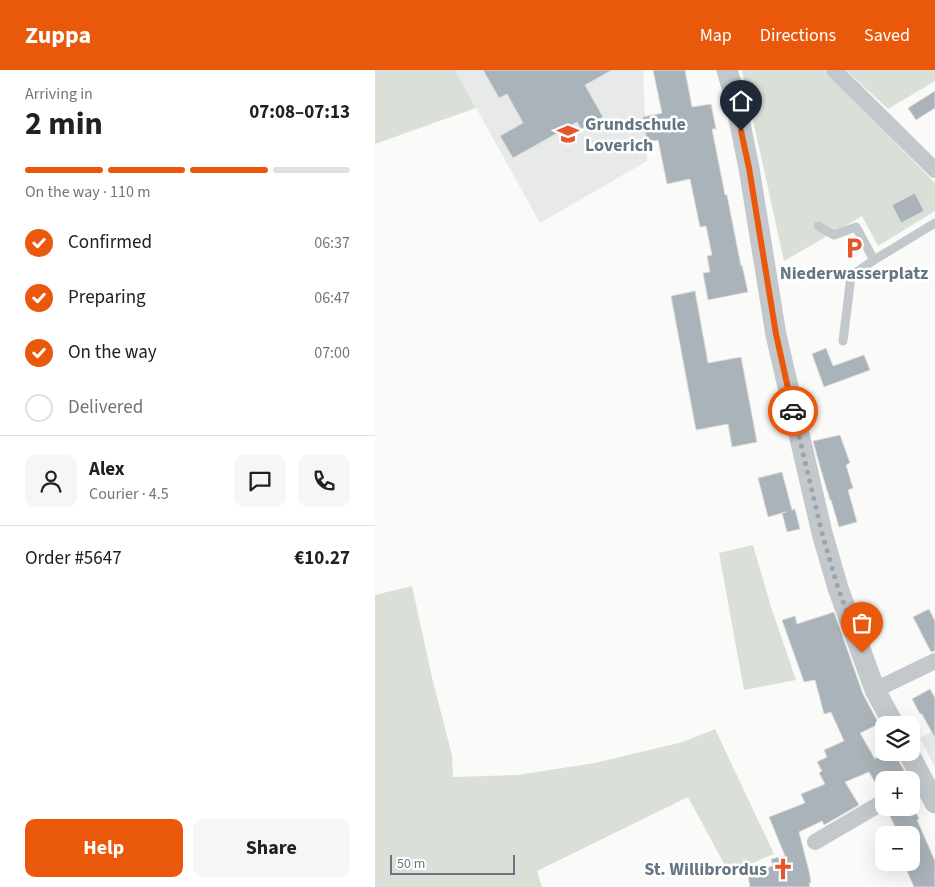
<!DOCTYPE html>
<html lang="en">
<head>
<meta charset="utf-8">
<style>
  body { margin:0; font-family:"Source Sans 3",sans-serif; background:#f6f6f6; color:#202124; height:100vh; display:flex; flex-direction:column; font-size:19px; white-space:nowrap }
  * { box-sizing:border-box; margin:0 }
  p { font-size:16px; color:#757577 }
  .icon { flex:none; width:28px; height:28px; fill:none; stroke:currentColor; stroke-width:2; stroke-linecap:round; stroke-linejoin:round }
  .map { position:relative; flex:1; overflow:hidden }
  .details { display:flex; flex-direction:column; background:#fff; width:375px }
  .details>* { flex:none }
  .tools { position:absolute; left:500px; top:646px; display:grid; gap:10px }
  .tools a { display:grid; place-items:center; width:45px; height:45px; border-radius:10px; background:#fff; box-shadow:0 5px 20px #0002; font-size:25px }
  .scale { position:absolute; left:15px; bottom:12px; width:125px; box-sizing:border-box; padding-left:5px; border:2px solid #657683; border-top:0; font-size:14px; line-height:18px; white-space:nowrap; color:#657683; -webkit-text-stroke:4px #fff; paint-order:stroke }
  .pin { position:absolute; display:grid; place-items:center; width:42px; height:42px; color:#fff; margin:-51px -21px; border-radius:50% 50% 50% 0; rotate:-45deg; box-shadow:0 0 5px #0007 }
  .pin .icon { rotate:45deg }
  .courier { position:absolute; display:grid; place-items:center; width:50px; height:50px; margin:-25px; border:4px solid #ea580c; border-radius:50%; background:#fff; color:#222; box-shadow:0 1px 6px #0007 }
  .headline em { font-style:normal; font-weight:700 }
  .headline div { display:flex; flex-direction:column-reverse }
  .headline { display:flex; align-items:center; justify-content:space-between; height:85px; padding:0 25px }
  h1 { font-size:32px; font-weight:700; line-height:38px }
  .bar { display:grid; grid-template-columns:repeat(4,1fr); gap:8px 5px; align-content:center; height:60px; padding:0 25px }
  .bar i { height:6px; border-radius:4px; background:#e0e0e0 }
  .bar .selected { background:#ea580c }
  .bar p { grid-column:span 4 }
  .line { display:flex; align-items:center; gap:12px; padding:0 25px; border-top:1px solid #e0e0e0 }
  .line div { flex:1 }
  .round { display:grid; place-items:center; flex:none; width:52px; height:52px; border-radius:10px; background:#f6f6f6 }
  ol { padding:0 25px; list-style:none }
  li { display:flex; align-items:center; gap:15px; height:55px }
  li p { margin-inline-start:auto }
  li .icon { padding:5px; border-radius:50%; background:#ea580c; color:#fff; stroke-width:4 }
  li:last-child { color:#757577 }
  li i { width:28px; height:28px; border:2px solid #e0e0e0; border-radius:50% }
  .action { display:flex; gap:10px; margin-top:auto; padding:10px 25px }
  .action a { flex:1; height:58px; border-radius:10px; background:#ea580c; color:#fff; font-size:20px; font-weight:700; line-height:58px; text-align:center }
  .action a+a { background:#f6f6f6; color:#202124 }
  header { display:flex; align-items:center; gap:30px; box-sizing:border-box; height:70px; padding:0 25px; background:#ea580c; color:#fff }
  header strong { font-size:24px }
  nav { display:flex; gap:28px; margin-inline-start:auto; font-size:18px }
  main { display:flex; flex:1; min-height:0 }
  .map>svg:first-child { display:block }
  .built { fill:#e8e9e9 }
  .green { fill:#dadfd7 }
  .building { fill:#aab3b9; stroke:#dcdcda }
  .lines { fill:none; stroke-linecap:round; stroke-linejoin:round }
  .service { stroke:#c3c8cc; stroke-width:9 }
  .minor { stroke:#c3c8cc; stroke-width:16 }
  .tertiary { stroke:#c3c8cc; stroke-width:21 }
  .done { stroke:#99a4ac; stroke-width:5; stroke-dasharray:0 9 }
  .route { stroke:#ea580c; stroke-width:6 }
  .labels { text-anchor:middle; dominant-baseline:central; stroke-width:5; stroke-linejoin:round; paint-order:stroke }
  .poi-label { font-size:18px; font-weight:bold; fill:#657683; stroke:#fff; text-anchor:start }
</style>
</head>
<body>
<header>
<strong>Zuppa</strong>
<nav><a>Map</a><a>Directions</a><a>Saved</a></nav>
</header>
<main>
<section class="details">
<div class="headline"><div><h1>2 min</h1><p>Arriving in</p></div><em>07:08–07:13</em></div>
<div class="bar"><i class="selected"></i><i class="selected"></i><i class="selected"></i><i></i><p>On the way · 110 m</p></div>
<ol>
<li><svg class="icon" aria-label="check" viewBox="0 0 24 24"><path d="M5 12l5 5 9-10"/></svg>Confirmed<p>06:37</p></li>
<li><svg class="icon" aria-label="check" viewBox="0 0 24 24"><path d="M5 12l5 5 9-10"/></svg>Preparing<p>06:47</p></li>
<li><svg class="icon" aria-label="check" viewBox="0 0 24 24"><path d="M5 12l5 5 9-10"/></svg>On the way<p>07:00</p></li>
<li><i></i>Delivered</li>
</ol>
<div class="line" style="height:90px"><a class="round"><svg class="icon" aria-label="person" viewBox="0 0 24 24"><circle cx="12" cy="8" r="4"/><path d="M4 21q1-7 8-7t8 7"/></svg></a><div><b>Alex</b><p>Courier · 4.5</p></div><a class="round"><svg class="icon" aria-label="chat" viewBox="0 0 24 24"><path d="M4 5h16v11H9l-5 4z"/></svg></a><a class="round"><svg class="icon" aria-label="phone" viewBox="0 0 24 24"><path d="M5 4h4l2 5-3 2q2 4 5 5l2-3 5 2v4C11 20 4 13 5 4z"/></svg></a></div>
<div class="line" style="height:65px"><div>Order #5647</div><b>€10.27</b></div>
<div class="action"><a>Help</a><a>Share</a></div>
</section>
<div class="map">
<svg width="560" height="817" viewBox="0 0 560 817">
  <rect width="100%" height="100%" fill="#fafaf8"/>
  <path class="built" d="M80 0H268L272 91 165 153Z
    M560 660V697L545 668Z"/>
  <path class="green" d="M0 0H80L101 38 0 74Z
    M367 0H449L560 113V141L503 176 487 146 409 191Z
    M471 0H560V11L513 39Z
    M378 475 396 537 421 610 369 620 344 483Z
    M37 516 58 612 77 685 78 707 142 705 220 693 308 672 340 659 399 784 354 803 313 727 162 801 167 817H0V525Z"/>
  <path class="building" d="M108 0H237L210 15 228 47 206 59 202 52 138 88 125 66 148 53 132 24 124 28Z
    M278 0H310L317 37 336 34 341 59H337L350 125H352L366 196 367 195 373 222 333 230 328 203 335 202 332 186 337 185 331 156 325 157 315 109 292 114 283 70 272 72 268 47 287 43Z
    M560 21V38L541 50 533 38Z
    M540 123 549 141 526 153 517 135Z
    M320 221 333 293 366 287 382 372 357 377 353 354 321 360 296 226Z
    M451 278 458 296 489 285 495 300 449 317 437 284Z
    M465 365 475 393 471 395 478 418 473 420 482 452 464 457 456 430H455L446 400 438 371Z
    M407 402 417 440 420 439 425 459 412 462 407 443 411 442 393 447 383 408Z
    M554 539 560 551V581L556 582 538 547Z
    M459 542 488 624 504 654 485 663 500 689 510 682H521L522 688 530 702 519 710H509V720L505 721 494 702 470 712 484 735 449 755 447 751 424 762 434 801 436 813H434L435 817H375L372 801 398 796 396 789 410 786 394 747 430 733 426 724 450 714 444 703 447 701 442 692 452 687 449 680 469 671 456 642 449 644 440 610 429 612 407 550 420 546 422 554Z
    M555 619 560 628V668L547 644H545L537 629Z
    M536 736 537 738H539L544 749 542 750 560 791V817H539L528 792H536V765H524L512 740 516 738H536Z"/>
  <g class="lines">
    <path class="service" d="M443 156 459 165 481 157 499 190
      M468 271 476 206 499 190 560 153"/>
    <path class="minor" d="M459 0 560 100
      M500 620 560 591
      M440 772 503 735 509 730"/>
    <path class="tertiary" d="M352 0 359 24 374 98 401 265 447 463 463 518 500 620 519 655
      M533 682 560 733"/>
  </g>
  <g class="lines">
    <path class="done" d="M418 341 447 463 463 518 487 583"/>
    <path class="route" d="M366 61 374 98 401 264 418 341"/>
  </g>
  <defs>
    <g id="school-bare" transform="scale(1.725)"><path d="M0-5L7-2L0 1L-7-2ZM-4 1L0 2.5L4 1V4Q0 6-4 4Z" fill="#e4572e" stroke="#fff" stroke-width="2.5" paint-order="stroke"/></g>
    <g id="parking-bare" transform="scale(1.725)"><path d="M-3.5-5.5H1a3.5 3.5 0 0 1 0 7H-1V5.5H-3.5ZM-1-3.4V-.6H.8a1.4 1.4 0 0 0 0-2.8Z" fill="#e4572e" stroke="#fff" stroke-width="2.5" paint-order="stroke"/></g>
    <g id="church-bare" transform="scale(1.725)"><path d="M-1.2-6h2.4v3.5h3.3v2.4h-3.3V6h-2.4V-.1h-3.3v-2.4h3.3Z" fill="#e4572e" stroke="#fff" stroke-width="2.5" paint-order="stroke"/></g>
  </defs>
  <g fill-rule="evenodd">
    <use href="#school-bare" x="193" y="64"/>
    <use href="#parking-bare" x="479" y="178"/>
    <use href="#church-bare" x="408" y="799"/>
  </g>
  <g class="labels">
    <g class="poi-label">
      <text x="210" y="54">Grundschule<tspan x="210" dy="21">Loverich</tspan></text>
      <text x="479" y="203" text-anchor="middle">Niederwasserplatz</text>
      <text x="392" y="799" text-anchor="end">St. Willibrordus</text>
    </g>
  </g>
</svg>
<div class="tools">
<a><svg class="icon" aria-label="layers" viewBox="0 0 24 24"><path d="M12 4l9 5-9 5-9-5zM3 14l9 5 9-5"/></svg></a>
<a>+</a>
<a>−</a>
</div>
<div class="scale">50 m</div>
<div class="pin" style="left:487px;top:583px;background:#ea580c"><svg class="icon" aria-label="bag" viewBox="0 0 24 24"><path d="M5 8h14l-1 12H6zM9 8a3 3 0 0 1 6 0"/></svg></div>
<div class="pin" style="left:366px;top:61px;background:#1f2937"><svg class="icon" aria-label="home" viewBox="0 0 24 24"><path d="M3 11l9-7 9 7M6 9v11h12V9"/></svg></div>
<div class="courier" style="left:418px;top:341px"><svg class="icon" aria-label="car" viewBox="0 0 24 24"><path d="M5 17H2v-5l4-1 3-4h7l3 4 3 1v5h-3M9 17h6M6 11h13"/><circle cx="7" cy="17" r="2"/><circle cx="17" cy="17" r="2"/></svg></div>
</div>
</main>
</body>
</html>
